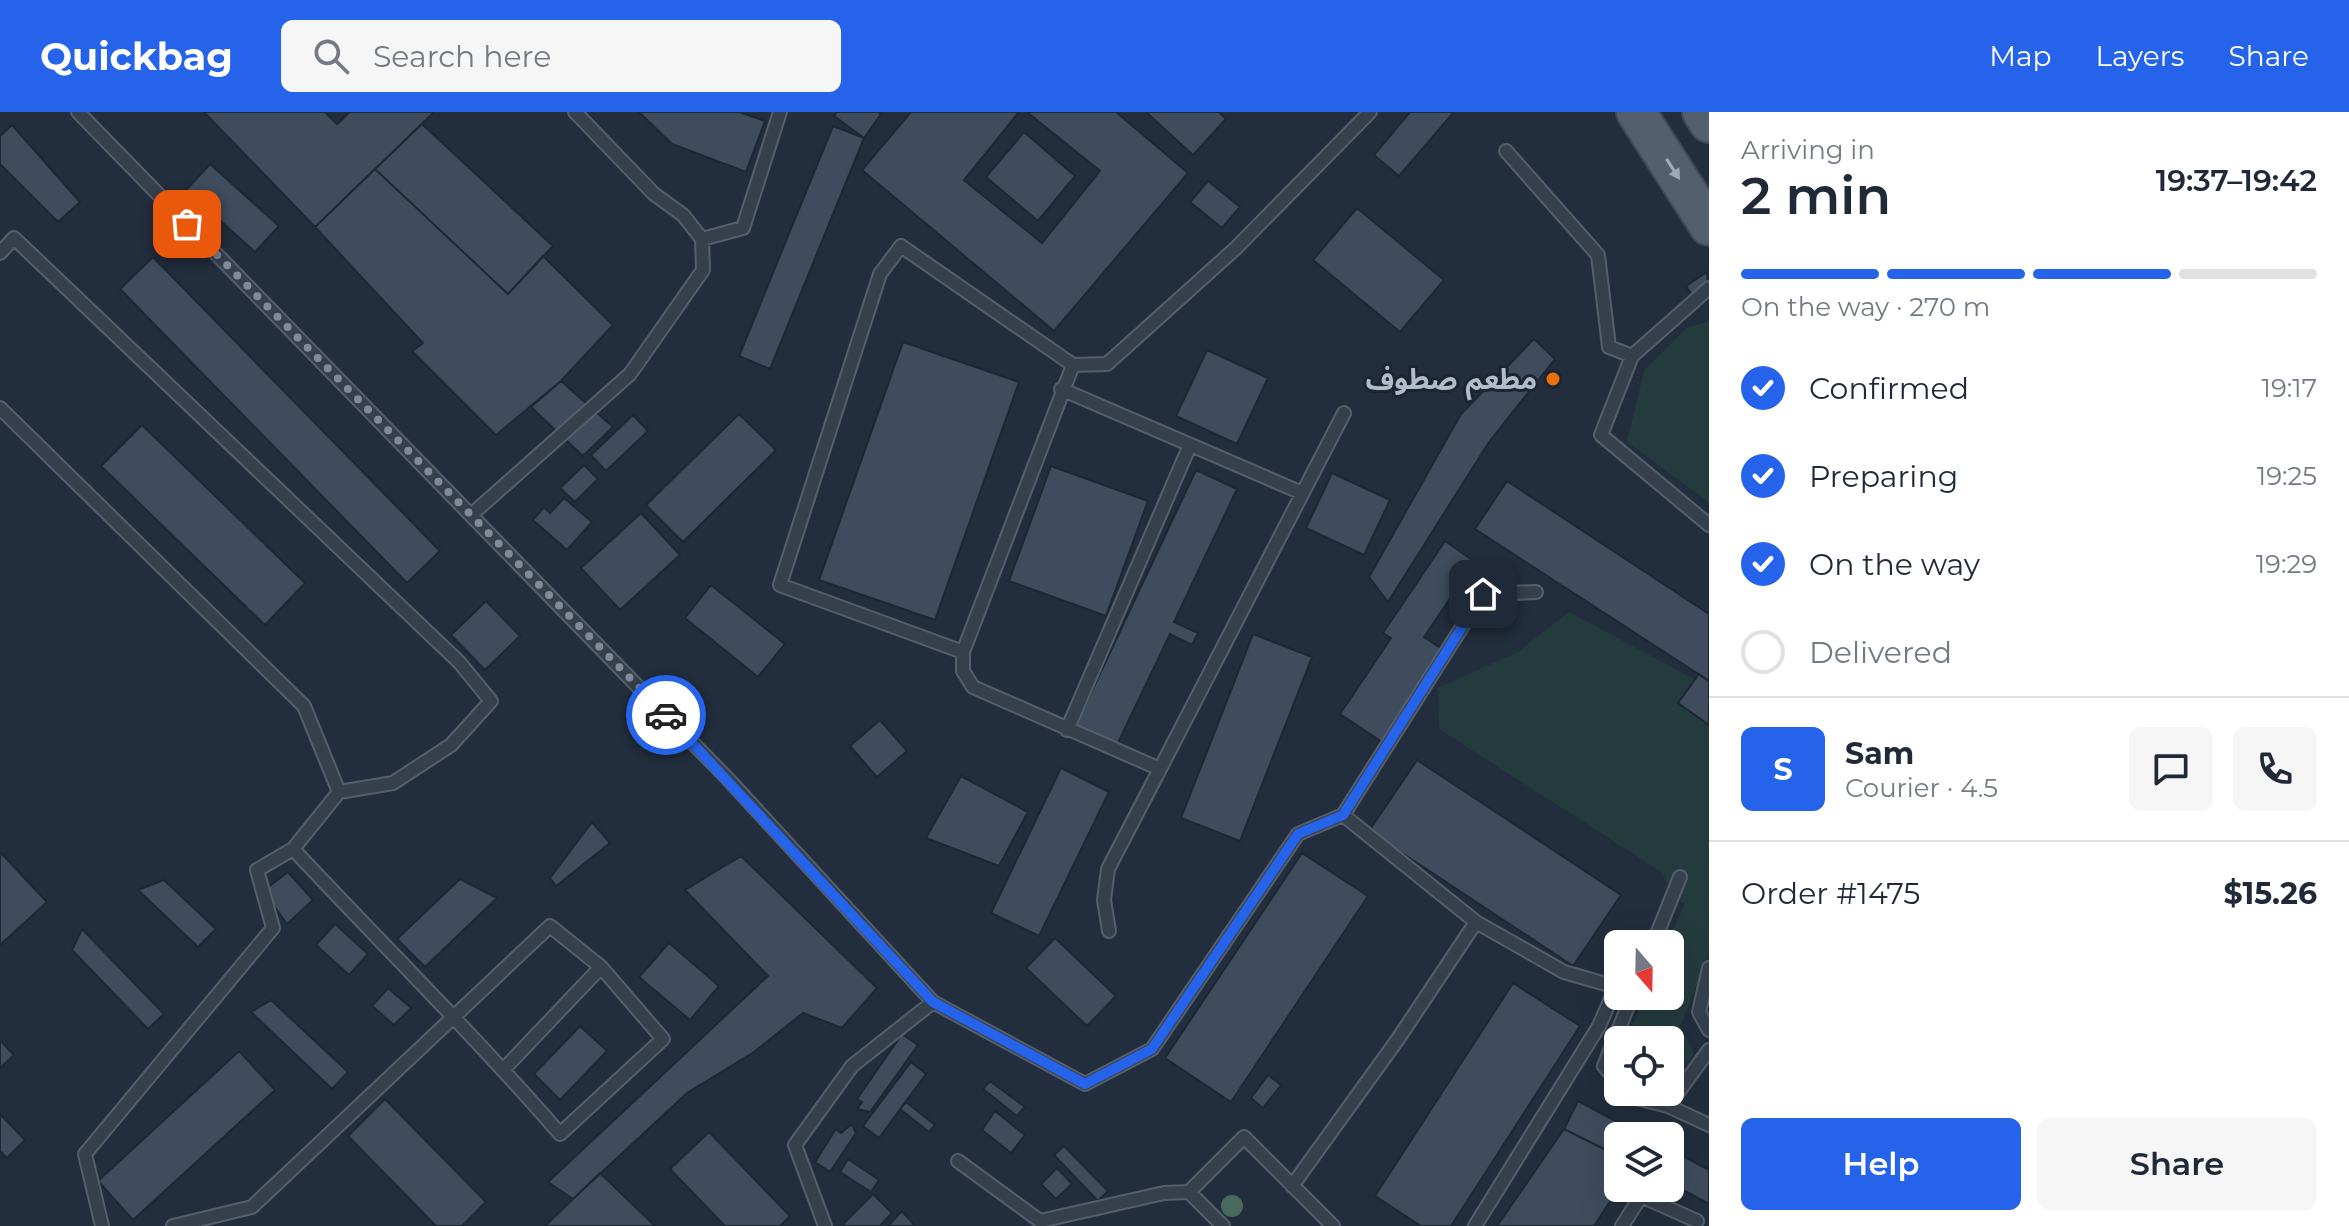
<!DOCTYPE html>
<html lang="en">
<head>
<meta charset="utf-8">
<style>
  body { margin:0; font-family:Montserrat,"Noto Sans Arabic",sans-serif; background:#f6f6f7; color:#1f2937; height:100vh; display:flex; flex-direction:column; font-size:30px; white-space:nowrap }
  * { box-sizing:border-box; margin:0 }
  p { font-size:26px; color:#747a83 }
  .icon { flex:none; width:44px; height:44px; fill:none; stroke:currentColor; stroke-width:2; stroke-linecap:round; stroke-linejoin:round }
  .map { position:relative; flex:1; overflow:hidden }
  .drawer { display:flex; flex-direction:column; background:#fff; width:640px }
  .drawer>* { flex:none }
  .needle { width:52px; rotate:160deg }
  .buttons { position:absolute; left:1604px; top:818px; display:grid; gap:16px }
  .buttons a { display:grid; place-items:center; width:80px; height:80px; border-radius:12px; background:#fff; box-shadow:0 8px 32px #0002; font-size:40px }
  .pin { position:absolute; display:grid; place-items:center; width:68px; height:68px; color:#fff; margin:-34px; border-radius:16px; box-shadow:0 4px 12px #0006 }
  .courier { position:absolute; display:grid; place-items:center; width:80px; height:80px; margin:-40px; border:6px solid #2563eb; border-radius:50%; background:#fff; color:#222; box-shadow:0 2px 10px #0007 }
  .summary em { font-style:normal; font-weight:600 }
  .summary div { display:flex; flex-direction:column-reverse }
  .summary { display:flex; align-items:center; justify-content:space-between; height:136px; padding:0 32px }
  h1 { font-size:52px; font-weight:600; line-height:60px }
  .bar { display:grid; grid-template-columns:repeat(4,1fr); gap:12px 8px; align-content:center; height:96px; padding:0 32px }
  .bar i { height:10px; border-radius:6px; background:#e0e1e3 }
  .bar .active { background:#2563eb }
  .bar p { grid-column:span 4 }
  .line { display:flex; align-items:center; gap:20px; padding:0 32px; border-top:2px solid #e0e1e3 }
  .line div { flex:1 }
  .round { display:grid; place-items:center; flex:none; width:84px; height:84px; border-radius:12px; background:#f6f6f7 }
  ol { padding:0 32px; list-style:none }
  li { display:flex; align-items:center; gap:24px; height:88px }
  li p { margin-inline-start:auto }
  li .icon { padding:8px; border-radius:50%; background:#2563eb; color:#fff; stroke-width:4 }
  li:last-child { color:#747a83 }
  li i { width:44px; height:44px; border:4px solid #e0e1e3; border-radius:50% }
  .primary-button { display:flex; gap:16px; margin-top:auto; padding:16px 32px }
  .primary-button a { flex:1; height:92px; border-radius:12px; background:#2563eb; color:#fff; font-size:32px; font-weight:600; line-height:92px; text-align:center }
  .primary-button a+a { background:#f6f6f7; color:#1f2937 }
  header { display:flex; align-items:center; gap:48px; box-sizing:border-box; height:112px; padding:0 40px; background:#2563eb; color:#fff }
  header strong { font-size:38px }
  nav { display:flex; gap:44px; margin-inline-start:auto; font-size:28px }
  .search { width:560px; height:72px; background:#f6f6f7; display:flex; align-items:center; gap:20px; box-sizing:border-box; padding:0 28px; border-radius:12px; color:#747a83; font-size:30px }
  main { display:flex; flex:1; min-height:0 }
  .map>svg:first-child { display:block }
  .green { fill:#243b3e }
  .building { fill:#3e4c5d; stroke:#1e2734; stroke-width:2 }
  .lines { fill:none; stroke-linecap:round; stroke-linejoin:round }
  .service-casing { stroke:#555e6b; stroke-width:16 }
  .primary-casing { stroke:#404956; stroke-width:42 }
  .service { stroke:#36404d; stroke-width:12 }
  .primary { stroke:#545f6d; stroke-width:38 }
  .tree { fill:#48695b }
  .oneway { fill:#9fa9b7 }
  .done { stroke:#808a98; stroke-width:8; stroke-dasharray:0 14.4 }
  .route { stroke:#2563eb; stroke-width:10 }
  .food-dot { fill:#e8710a; stroke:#1c2532; stroke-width:3 }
  .labels { text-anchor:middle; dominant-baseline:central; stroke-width:6; stroke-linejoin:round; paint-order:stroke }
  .poi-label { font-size:28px; font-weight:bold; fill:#b2bbc9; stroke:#1c2532; text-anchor:end }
</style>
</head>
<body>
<header>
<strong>Quickbag</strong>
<div class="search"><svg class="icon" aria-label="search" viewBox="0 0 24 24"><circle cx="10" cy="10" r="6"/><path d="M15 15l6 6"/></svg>Search here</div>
<nav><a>Map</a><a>Layers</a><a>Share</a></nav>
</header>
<main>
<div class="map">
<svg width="1709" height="1114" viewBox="0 0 1709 1114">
  <rect width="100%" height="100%" fill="#222e3d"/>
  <path class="green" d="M1709 209V390L1627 330 1644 259 1687 216Z
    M1569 500 1709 575V843L1680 915 1695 942 1670 968V928H1626L1645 884H1670V832H1667L1684 793 1660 759 1439 617 1438 576 1518 540Z"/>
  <path class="building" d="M204 0H325L337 12 350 0H434L315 115Z
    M639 0H739L765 9 746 60 672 32Z
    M837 0H878L881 2 864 26 834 4Z
    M911 0H1019L964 68 1042 131 1100 59 1027 0H1116L1188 61 1054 219 862 58Z
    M1146 0H1219L1226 7 1193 43Z
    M1410 0H1454L1399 64 1374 43Z
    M422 12 553 134 508 182 375 57Z
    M12 13 80 90 58 110 0 52V24Z
    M833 14 864 26 770 257 739 244Z
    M1024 20 1075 64 1038 109 986 65Z
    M210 52 279 114 255 140 186 78Z
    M375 57 508 182 543 144 613 213 561 269 496 323 412 239 423 231 315 115Z
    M1208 69 1240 95 1222 116 1190 90Z
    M1357 96 1444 168 1400 220 1313 148Z
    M153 145 440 439 407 471 120 177Z
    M1707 160 1709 187 1699 194 1686 174Z
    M1534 227 1555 247 1489 330 1388 490 1369 465 1461 302Z
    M903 230 1019 270 935 508 819 468Z
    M1207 238 1268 266 1237 332 1176 304Z
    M561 269 613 315 583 344 531 295Z
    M739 302 776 338 683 430 646 393Z
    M633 303 648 319 606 359 591 343Z
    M142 313 305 471 265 513 101 354Z
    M584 353 598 367 575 390 560 376Z
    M1051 354 1148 389 1106 504 1009 469Z
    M1196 358 1237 377 1174 510 1198 521 1192 533 1170 522 1115 637 1074 617Z
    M1332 361 1390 388 1364 443 1306 416Z
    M1507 369 1709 502V569L1475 417Z
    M564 386 592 410 567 438 533 408 544 395 550 401Z
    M641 401 680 443 620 498 581 456Z
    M1445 429 1475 450 1424 525 1445 539 1382 630 1340 602 1391 526 1383 521Z
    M711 473 785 532 758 565 685 506Z
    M486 489 520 524 485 558 451 523Z
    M1253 522 1312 545 1240 729 1181 706Z
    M1699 562 1709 569V613L1678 591Z
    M880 608 907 639 877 665 850 634Z
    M1417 648 1621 783 1573 854 1369 719Z
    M1061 656 1109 680 1039 824 991 801Z
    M961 664 1028 700 999 754 926 726Z
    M592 710 610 731 556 774 550 766Z
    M0 740 47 790 0 833Z
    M1302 741 1368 784 1231 990 1165 946Z
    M741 744 877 876 842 916 803 901 754 940 687 981 573 1087 548 1070 768 864 685 778Z
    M288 760 313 788 287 812 263 779Z
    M460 767 497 786 425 855 397 827Z
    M164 768 216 817 198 835 138 778Z
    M335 812 368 842 349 863 316 833Z
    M82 817 164 902 148 917 72 838Z
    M1055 826 1116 884 1087 914 1026 856Z
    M669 831 719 874 690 908 639 865Z
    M1513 871 1580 914 1451 1114H1421L1375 1084Z
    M388 876 411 896 394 913 372 894Z
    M271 888 348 960 332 977 251 900Z
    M580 914 607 939 560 988 534 962Z
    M902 922 918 933 870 1000 857 997 862 990 857 987Z
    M0 928 14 943 0 956Z
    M239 939 275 978 133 1108 98 1069Z
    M911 950 926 962 879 1026 863 1014Z
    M1268 963 1281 973 1263 996 1251 986Z
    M990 969 1025 995 1017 1004 983 977Z
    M385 987 486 1090 462 1114H436L348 1024Z
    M1578 989 1644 1024H1618V1044L1564 1017Z
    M906 990 935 1013 929 1020 900 997Z
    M995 999 1025 1023 1011 1041 982 1018Z
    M0 1002 25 1028 7 1046 0 1039Z
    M852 1012 856 1021 830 1060 815 1050 836 1017 841 1021Z
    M1564 1017 1618 1044 1619 1076 1594 1114H1497Z
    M709 1020 790 1104 780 1114H725L670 1057Z
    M1064 1034 1108 1079 1098 1089 1054 1043Z
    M1670 1037 1709 1058V1092L1670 1071Z
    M848 1047 879 1068 871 1080 840 1060Z
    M1057 1056 1072 1072 1056 1087 1041 1072Z
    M600 1061 655 1114H545Z
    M873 1082 892 1101 880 1114H845L843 1112Z
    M902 1099 915 1114H888Z"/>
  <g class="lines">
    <g class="service-casing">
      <path id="service" d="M78 0 728 667 933 890 1085 972 1152 937 1298 722 1343 703 1476 810 1398 927 1292 1074
        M1506 39 1598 143 1609 235 1632 244 1709 176
        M702 127 743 116 780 0
        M0 141 14 126 459 550 491 589 451 633 393 671 339 680 293 737 257 758 273 816 85 1042 102 1114
        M1632 244 1601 323 1709 413
        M1073 253 963 540 780 473 880 162 901 134 1073 253 1107 252 1236 136 1370 0
        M1061 277 1302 381
        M0 296 304 594 339 680
        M471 403 630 262 703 158 702 127 683 103 654 82 575 0
        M963 540V559L973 575 1160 657 1344 301
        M1067 618 1190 333
        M1343 703 1483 482 1536 480
        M1109 819 1104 788 1108 757 1160 657
        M1653 832 1680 765
        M1709 856 1699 900 1709 918
        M1709 938 1668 994 1709 1013
        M504 957 601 855
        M1618 971 1604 954 1632 884
        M1626 980 1629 984 1668 994
        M958 1049 1040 1109 1164 1081 1189 1080 1244 1025 1333 1114
        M1189 1080 1223 1114
        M173 1114 252 1095 550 814 601 855 663 927 560 1022C475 924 382 832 293 737
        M825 1114 795 1033 852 954 933 890
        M1475 1114 1599 914 1616 875 1564 860 1476 810
        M1622 1114 1641 1084 1697 1109"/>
    </g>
    <g class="primary-casing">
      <path id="primary" d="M1636 0 1709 114
        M1702 0 1709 11"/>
    </g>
    <use href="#service" class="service"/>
    <use href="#primary" class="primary"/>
  </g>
  <circle class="tree" cx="1232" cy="1094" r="11"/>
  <defs><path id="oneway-solid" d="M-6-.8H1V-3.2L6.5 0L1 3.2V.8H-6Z" transform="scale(2)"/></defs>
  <use class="oneway" href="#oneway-solid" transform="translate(1673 57) rotate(57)"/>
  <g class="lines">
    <path class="done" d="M187 112 666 603"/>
    <path class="route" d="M666 603 933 890 1085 972 1152 937 1298 722 1343 703 1483 482"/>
  </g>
  <circle class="food-dot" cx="1553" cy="267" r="8"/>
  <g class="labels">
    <g class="poi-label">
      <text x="1537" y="267">مطعم صطوف</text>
    </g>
  </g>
</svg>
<div class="buttons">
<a><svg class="needle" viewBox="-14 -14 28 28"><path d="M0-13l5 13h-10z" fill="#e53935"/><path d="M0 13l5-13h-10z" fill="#747a83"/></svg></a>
<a><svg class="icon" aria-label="locate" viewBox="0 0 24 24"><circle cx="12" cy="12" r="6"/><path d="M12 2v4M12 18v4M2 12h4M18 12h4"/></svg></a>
<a><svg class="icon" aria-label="layers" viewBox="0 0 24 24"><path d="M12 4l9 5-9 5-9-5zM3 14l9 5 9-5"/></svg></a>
</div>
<div class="pin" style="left:187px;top:112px;background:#ea580c"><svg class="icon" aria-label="bag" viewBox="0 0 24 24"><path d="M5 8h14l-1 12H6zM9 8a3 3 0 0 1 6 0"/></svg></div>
<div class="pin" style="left:1483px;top:482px;background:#1f2937"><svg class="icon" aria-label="home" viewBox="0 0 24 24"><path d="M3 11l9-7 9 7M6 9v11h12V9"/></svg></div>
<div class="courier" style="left:666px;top:603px"><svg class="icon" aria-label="car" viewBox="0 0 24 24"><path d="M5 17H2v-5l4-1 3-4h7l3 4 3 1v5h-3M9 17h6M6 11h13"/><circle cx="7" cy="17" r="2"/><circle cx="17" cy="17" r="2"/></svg></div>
</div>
<section class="drawer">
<div class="summary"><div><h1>2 min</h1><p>Arriving in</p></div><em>19:37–19:42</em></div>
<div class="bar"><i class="active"></i><i class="active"></i><i class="active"></i><i></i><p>On the way · 270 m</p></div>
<ol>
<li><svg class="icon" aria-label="check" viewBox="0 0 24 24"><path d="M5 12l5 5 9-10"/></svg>Confirmed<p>19:17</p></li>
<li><svg class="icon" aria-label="check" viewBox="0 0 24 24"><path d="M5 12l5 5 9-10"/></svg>Preparing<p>19:25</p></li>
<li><svg class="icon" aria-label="check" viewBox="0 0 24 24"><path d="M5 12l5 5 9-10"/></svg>On the way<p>19:29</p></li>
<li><i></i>Delivered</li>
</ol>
<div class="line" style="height:144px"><b class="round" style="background:#2563eb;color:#fff">S</b><div><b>Sam</b><p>Courier · 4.5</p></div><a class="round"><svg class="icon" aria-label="chat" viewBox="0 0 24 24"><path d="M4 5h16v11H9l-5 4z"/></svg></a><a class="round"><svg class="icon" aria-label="phone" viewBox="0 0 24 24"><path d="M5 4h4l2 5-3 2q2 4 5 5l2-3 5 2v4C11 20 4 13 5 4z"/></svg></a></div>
<div class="line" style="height:104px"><div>Order #1475</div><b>$15.26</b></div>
<div class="primary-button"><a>Help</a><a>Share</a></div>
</section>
</main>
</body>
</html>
